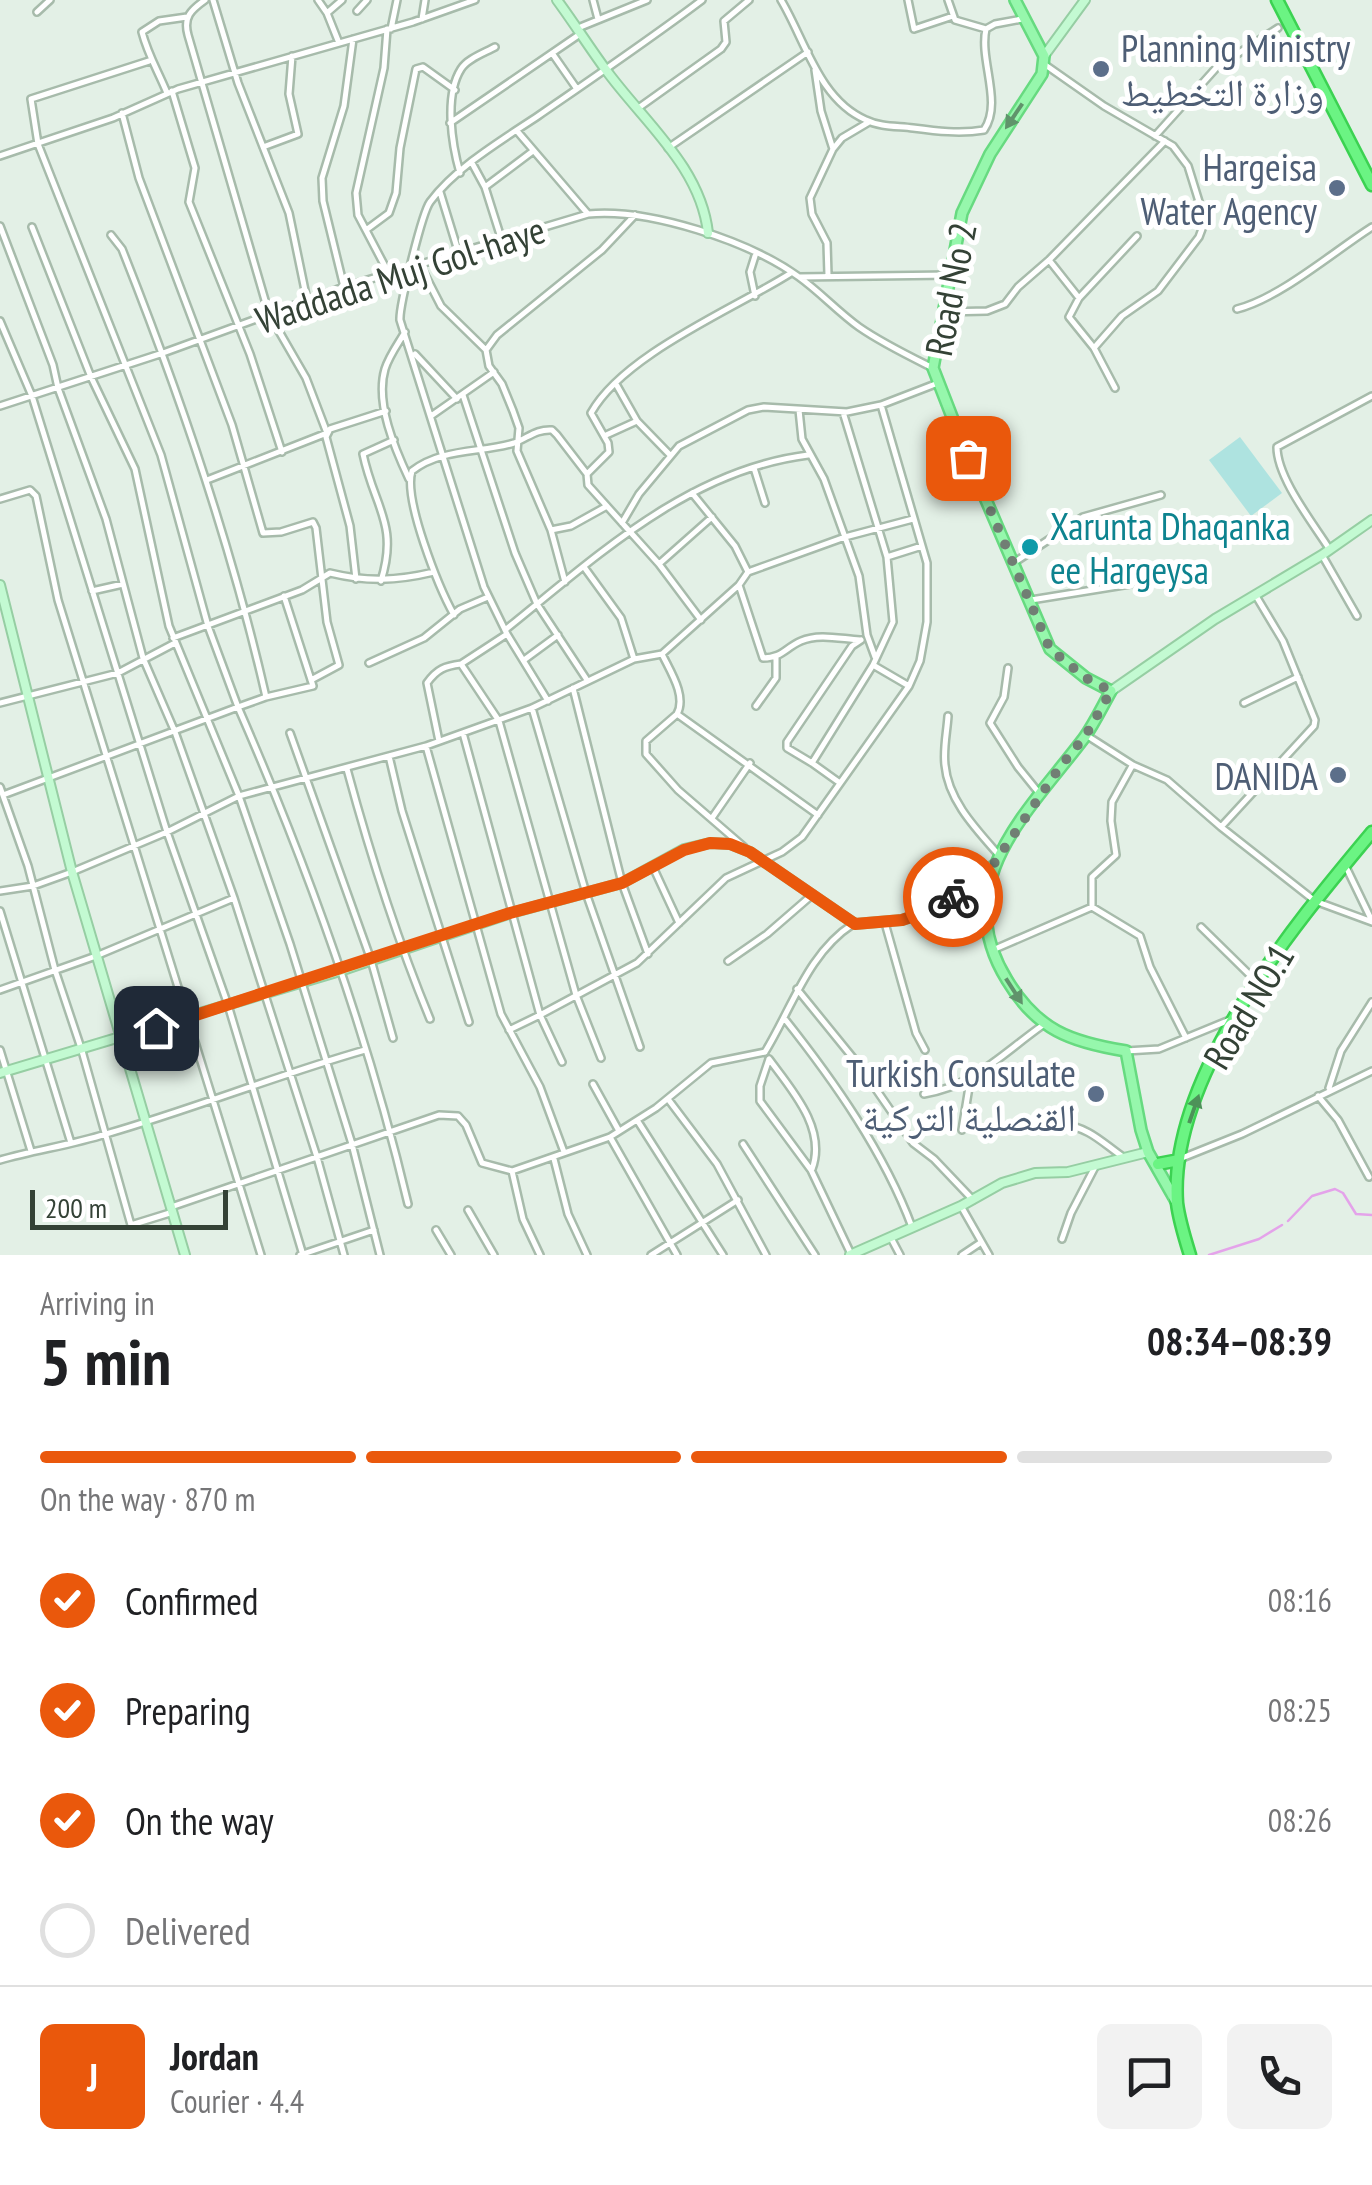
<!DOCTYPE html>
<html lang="en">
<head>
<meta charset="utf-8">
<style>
  body { margin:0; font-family:"PT Sans Narrow","Noto Naskh Arabic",sans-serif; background:#f2f2f2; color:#202124; height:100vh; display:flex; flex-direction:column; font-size:38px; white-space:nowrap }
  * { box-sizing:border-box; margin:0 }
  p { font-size:32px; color:#757577 }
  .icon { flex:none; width:55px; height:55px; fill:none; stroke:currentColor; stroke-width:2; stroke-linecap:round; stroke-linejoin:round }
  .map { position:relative; height:1255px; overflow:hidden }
  .panel { display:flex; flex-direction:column; background:#fff; flex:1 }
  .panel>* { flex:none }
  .scale { position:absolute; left:30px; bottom:25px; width:198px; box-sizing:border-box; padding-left:10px; border:5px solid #344236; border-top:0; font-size:28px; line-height:35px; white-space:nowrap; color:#344236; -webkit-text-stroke:8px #fff; paint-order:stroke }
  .pin { position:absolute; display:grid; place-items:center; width:85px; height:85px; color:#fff; margin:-42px; border-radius:20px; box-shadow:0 5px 15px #0006 }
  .courier { position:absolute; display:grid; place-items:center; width:100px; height:100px; margin:-50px; border:8px solid #ea580c; border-radius:50%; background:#fff; color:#222; box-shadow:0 2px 12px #0007 }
  .headline em { font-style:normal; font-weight:800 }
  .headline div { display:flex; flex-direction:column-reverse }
  .headline { display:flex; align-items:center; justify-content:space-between; height:170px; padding:0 40px }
  h1 { font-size:65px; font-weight:800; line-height:75px }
  .bar { display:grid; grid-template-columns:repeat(4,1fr); gap:15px 10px; align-content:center; height:120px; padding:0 40px }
  .bar i { height:12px; border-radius:8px; background:#e0e0e0 }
  .bar .current { background:#ea580c }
  .bar p { grid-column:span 4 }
  .line { display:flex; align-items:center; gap:25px; padding:0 40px; border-top:2px solid #e0e0e0 }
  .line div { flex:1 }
  .round { display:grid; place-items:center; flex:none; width:105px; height:105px; border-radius:15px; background:#f2f2f2 }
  ol { padding:0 40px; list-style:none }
  li { display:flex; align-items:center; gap:30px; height:110px }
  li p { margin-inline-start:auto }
  li .icon { padding:10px; border-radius:50%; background:#ea580c; color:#fff; stroke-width:4 }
  li:last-child { color:#757577 }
  li i { width:55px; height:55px; border:5px solid #e0e0e0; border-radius:50% }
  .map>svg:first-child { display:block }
  .green { fill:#aee3e0 }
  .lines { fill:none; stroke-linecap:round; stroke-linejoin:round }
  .stream { stroke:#e4a3ea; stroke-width:2.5 }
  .street-casing { stroke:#a7bbab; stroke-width:10 }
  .secondary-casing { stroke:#96cea3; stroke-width:12 }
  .primary-casing { stroke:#67da80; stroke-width:14 }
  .highway-casing { stroke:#3cd252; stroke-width:15 }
  .street { stroke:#fff; stroke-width:5 }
  .secondary { stroke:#c3fad2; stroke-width:8 }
  .primary { stroke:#96f7ac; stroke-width:9 }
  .highway { stroke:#6bf483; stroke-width:10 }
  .oneway { fill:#60936b }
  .oneway2 { fill:#4d9259 }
  .done { stroke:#717f74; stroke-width:10; stroke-dasharray:0 18 }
  .route { stroke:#ea580c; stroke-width:12 }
  .service-dot { fill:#5c6f8a; stroke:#fff; stroke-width:4 }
  .culture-dot { fill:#0f9aa8; stroke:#fff; stroke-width:4 }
  .labels { text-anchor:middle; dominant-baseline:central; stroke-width:10; stroke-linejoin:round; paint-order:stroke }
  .service-label { font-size:38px; fill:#4e5e75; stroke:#fff; text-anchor:end }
  .street-label { font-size:38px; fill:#344236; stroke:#fff }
  .culture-label { font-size:38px; fill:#0d838f; stroke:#fff; text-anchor:start }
</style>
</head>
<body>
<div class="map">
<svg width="1372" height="1255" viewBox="0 0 1372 1255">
  <rect width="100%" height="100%" fill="#e3f0e6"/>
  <path class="green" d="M1240 437 1282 493 1251 516 1209 460Z"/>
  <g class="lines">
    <path class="stream" d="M1288 1221 1312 1196 1335 1189 1343 1193 1356 1214 1372 1215
      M1209 1255 1259 1239 1282 1225"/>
    <g class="street-casing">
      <path id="street" d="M205 0C191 10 183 17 188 35L269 314 306 378 327 433 207 480
        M213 0 238 83 289 213 307 300
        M318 0 327 13 339 43
        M593 0 598 19
        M781 0C805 40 819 100 866 120 880 127 897 126 913 128 936 131 960 134 984 130 1003 103 979 60 986 29L995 24 1022 19
        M908 0 914 29 953 16
        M948 0 955 20 986 29
        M357 11 367 0
        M37 12 50 0
        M327 13 342 0
        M422 19 425 0
        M578 28 647 0
        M387 29 384 68 356 193 358 215 389 274
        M391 29 397 0
        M552 53 577 89
        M1044 64 1104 106 1173 146 1188 166 1205 221 1199 237 1158 291 1122 316 1094 348
        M815 70 821 111 833 149
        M172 91 195 168 189 202 250 354 282 452
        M167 93C158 71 148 55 142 32L159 21 187 17
        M637 109 721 49 726 42 724 21 749 0
        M122 113 139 178 232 425 263 533 281 532 313 522 316 528 327 622 339 665 311 680
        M450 123 580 34
        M517 131 588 214
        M1155 136 1217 67 1278 28
        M263 147 298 134 289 94 292 56
        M668 148 808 52
        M0 156 113 118 178 89 413 22 475 0
        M472 163 485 187 502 241
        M460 173C452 145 444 96 461 69 467 59 484 53 495 47
        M485 187 533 151
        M440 192 459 254
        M0 226 53 365 58 388 106 519 143 658 175 732 234 898 317 1157 344 1255
        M32 227 91 377 135 469 169 626 239 796 290 944 352 1144 380 1255
        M366 230 389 213 396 193 400 148 416 69 423 67 455 90
        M111 235 122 249C180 395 231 543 266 697L238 707C308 867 368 1035 408 1204
        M1049 260 1079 298
        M420 265 441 306 486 350
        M828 275 827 243 812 214 810 198 833 149 842 138 869 122
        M799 277 950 275
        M344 287 323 201 322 178 344 106 353 39
        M755 296 750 272 755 256
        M1237 309C1280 298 1333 252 1372 227
        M944 312 987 311 1005 304 1018 287 1049 260 1165 141
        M0 321 32 396 167 832 228 1005 303 1255
        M405 332C398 344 389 356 385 369 375 403 395 449 409 479
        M415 354 457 399
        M616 384 637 421 670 455
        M1115 388 1094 348 1069 317 1079 298 1137 236
        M463 395 515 553 537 604 587 680
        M0 406 163 353 344 287 588 214C649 208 749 241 799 277 820 292 838 312 859 327 882 343 907 355 933 368
        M799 410 802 439 824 479 859 576 867 635 875 657
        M431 416 494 372
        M604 436 637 421
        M754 468 765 503
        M587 474 609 452 608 443 591 413C624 354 734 309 791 273
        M692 493 735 546 748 572
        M0 499 30 490 36 496 58 600 261 1255
        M622 523 639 494 679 446 748 410 764 407 847 412 881 405 938 383
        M551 530 571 526 607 506
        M1330 550C1313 523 1277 478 1277 447L1372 396
        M1322 555 1357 616
        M887 557 922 546
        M1015 562 1083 517 1161 495
        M659 564 712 517
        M584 567 621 618 634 659
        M356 579 350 526 326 437 330 429 386 411
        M381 581C399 524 374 507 363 454L394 440
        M565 582 551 530 517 451 519 428 513 411 502 384 489 366 486 350 497 335 602 250 635 215
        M739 585 763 658C782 658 785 648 801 641 819 633 841 639 860 640
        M92 591 123 584
        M1031 600 1130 584
        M454 615C439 588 403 499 412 471 441 448 481 453 514 443 528 438 536 429 552 430L557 435 587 474 588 485 659 564 701 620
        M505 630C596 557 688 470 808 455
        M507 634 461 664 499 721 576 995 601 1058
        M173 638 302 590 330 573C367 582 396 581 434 572
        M662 654C670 671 687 696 677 714L818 815
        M524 660 558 635
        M369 663 424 638 460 609 488 597
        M873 665 909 686
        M1008 668 1004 697 990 723 1018 767 1039 793
        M573 688 622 883 648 954
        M266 697 313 686 284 596
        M548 701 507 634 484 587 400 320C399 307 422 213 430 202 456 167 502 140 538 116 593 78 649 40 702 0
        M0 703 118 673 175 643
        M1244 703 1298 677
        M756 706 776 678V658
        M532 708 586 893 640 1047
        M676 715 646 741V754L678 790 744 847
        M948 716C947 732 943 749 945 765 948 800 976 829 998 854
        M290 733 371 960 393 1038
        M463 733 540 1015 637 963 726 878 782 852 802 837 909 686 920 661 927 622V563L881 405
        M1086 735 1133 765 1167 780 1221 827 1315 901 1372 922
        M439 741 427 683C437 669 445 666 461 664
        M426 746 501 1014 540 1087 564 1152
        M389 756 402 811 469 1022
        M812 763 787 748V742L852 646 861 640
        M1132 766 1112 802 1111 821 1116 855 1092 877V907L1140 936 1150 967 1186 1038
        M347 769C370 854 396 937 430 1019
        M840 783 812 763 873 665 893 622 887 557 843 412
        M0 787 28 866 55 970 82 1051 131 1225 173 1212
        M3 795 238 707 208 626 161 455 38 144 31 99 149 61
        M712 818 750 763
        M1221 827 1314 726 1315 720 1283 641 1256 596
        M1345 865 1372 921
        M653 867 679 923
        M0 891 33 886 72 872 167 832 239 796 426 746 532 708 634 659 662 654 739 585 748 572 845 537 913 519
        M0 911 71 1143
        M885 923 916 1033 925 1050
        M1201 927 1256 981
        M995 949 1092 907
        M728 961 767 934 812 895
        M797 989 862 1069 913 1143 934 1159 973 1200
        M0 990 96 956 234 898
        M784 1018C834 1081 884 1152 912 1227
        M509 1030 540 1015 562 1062
        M0 1050 31 1151
        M1126 1051 1159 1049 1232 1019
        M765 1052C792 1008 808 953 853 924
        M769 1059 760 1086V1101L811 1170 851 1254
        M769 1059C792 1090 827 1129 812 1169
        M593 1084 619 1131
        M1329 1088 1341 1051 1372 1002
        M924 1094C974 1086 1003 1053 1043 1025
        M1318 1096 1338 1120 1369 1177
        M668 1099 717 1164 766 1255
        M637 1120 723 1255
        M1060 1123C1091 1129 1099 1140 1123 1157
        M962 1130 970 1081
        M610 1137 677 1255
        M743 1144 815 1255
        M1182 1158 1242 1134 1372 1071
        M554 1159 568 1214 587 1255
        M0 1160C35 1150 71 1145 106 1134 193 1109 277 1075 365 1050
        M961 1206 989 1255
        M171 1207 439 1115 458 1116 466 1125 482 1163 512 1171
        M468 1210 494 1255
        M436 1230 451 1255
        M891 1238 900 1255
        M1062 1239 1071 1213 1096 1165
        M300 1255 374 1230
        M540 1255 523 1219 512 1171 610 1137 656 1108 711 1063 765 1052
        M651 1255 738 1200
        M962 1255 980 1243"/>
    </g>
    <g class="secondary-casing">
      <path id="secondary" d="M557 0C574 23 589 47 606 70 643 121 701 167 708 233
        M1044 56 1085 0
        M0 585 72 872 185 1255
        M1111 691 1215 619 1322 555 1372 520
        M947 904 969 882 993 865
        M0 1073 340 971 511 913 622 883 684 849 710 843 730 844 750 852 855 924 902 920 946 905 987 901
        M850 1255 961 1206 1002 1183 1035 1173 1068 1172 1148 1152"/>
    </g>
    <g class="primary-casing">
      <path id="primary" d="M1015 0 1044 56 1042 74 990 154 962 213 933 368 968 458 1050 649 1086 678 1111 691C1102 707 1094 724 1084 738 1029 811 947 883 1007 980 1037 1030 1070 1042 1126 1051L1141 1130 1148 1152 1177 1203"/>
    </g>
    <g class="highway-casing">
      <path id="highway" d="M1277 0 1372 185
        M1158 1164 1179 1160
        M1190 1255C1185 1239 1179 1220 1177 1203 1168 1075 1295 924 1372 832"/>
    </g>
    <use href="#street" class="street"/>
    <use href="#secondary" class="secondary"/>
    <use href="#primary" class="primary"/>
    <use href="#highway" class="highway"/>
  </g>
  <defs><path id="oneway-solid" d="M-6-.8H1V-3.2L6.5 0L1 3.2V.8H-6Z" transform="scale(2.5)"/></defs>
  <g class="oneway">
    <use href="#oneway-solid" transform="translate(1014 116) rotate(124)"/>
    <use href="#oneway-solid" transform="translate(1014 991) rotate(57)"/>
  </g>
  <use class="oneway2" href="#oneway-solid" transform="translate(1194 1109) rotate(-71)"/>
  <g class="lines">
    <path class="done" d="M953 897 993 865 1060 767 1086 735 1111 691 1086 678 1050 649 968 458"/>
    <path class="route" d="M156 1028 510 913 622 883 684 850 710 843 730 844 750 852 855 924 902 920 946 905 953 897"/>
  </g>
  <g class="service-dot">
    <circle cx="1101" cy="69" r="10"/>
    <circle cx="1337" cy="188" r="10"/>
    <circle cx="1338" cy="775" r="10"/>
    <circle cx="1096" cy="1094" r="10"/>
  </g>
  <circle class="culture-dot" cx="1030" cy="547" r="10"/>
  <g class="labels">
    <g class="service-label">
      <text x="1121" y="47" text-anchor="start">Planning Ministry<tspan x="1121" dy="44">وزارة التخطيط</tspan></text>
      <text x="1317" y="166">Hargeisa<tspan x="1317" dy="44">Water Agency</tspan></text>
      <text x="1318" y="775">DANIDA</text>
      <text x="1076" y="1072">Turkish Consulate<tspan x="1076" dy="44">القنصلية التركية</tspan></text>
    </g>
    <g class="street-label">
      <text transform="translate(400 274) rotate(-18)">Waddada Muj Gol-haye</text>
      <text transform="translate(950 289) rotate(-79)">Road No 2</text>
      <text transform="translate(1248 1006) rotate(-59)">Road NO.1</text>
    </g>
    <g class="culture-label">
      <text x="1050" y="525">Xarunta Dhaqanka<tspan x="1050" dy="44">ee Hargeysa</tspan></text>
    </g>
  </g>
</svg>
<div class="scale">200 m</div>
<div class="pin" style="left:968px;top:458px;background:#ea580c"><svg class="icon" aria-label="bag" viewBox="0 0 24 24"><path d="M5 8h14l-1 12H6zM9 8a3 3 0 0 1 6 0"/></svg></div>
<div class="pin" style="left:156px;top:1028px;background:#1f2937"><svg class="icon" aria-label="home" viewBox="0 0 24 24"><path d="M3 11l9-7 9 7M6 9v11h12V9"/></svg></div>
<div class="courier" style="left:953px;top:897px"><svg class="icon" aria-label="bike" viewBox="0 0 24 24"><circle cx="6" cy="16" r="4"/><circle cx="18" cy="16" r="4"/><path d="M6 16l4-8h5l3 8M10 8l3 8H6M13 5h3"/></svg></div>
</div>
<section class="panel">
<div class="headline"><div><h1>5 min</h1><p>Arriving in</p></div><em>08:34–08:39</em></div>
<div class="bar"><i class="current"></i><i class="current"></i><i class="current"></i><i></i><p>On the way · 870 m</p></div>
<ol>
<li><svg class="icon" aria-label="check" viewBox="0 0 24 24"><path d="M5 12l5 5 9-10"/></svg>Confirmed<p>08:16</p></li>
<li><svg class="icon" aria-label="check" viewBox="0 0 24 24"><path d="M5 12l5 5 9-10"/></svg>Preparing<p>08:25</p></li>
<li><svg class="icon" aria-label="check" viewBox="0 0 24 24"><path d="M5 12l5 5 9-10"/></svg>On the way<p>08:26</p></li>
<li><i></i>Delivered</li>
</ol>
<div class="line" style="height:180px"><b class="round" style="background:#ea580c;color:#fff">J</b><div><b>Jordan</b><p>Courier · 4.4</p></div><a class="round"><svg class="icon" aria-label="chat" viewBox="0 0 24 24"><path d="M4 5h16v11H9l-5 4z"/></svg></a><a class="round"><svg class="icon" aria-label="phone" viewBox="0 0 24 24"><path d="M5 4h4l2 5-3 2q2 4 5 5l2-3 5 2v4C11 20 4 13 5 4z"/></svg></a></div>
</section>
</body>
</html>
